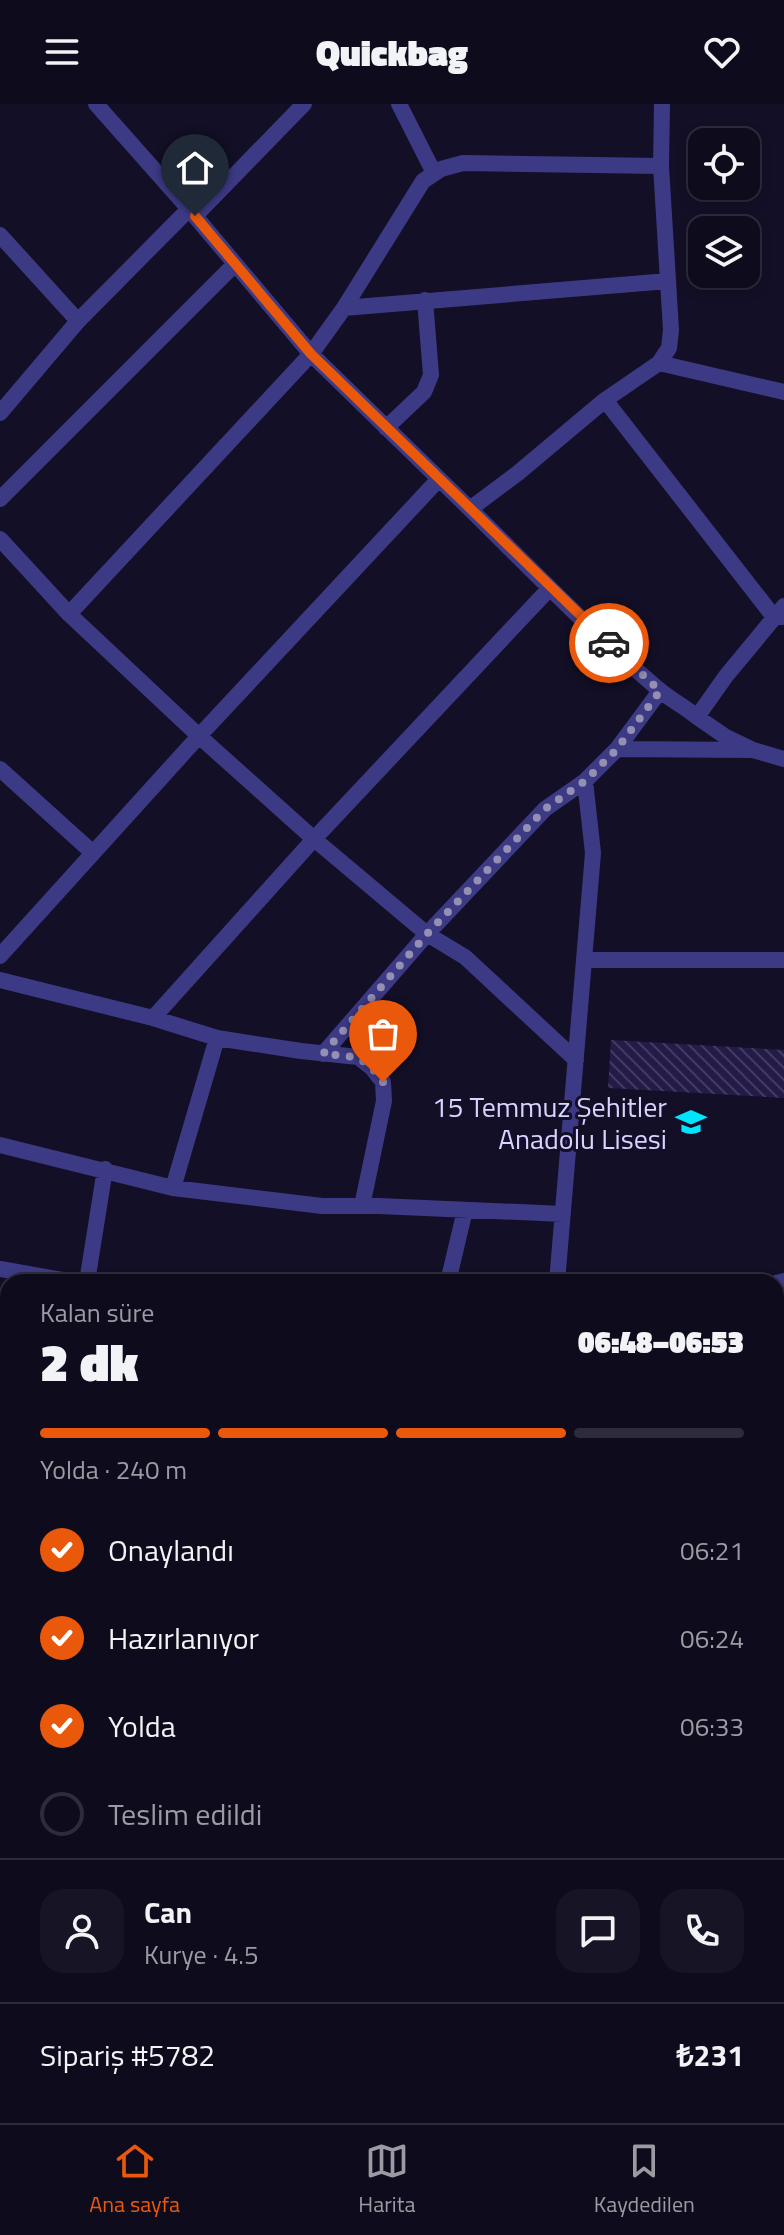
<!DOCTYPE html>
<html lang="tr">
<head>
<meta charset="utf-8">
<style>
  body { margin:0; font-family:"Titillium Web",sans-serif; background:#171425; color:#f1f3f6; height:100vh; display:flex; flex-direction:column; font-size:30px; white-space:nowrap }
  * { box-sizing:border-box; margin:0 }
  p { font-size:26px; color:#9b9ba3 }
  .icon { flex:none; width:44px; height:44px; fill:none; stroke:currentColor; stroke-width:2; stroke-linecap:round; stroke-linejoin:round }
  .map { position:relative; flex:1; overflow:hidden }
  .drawer { position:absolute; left:0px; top:1170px; width:784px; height:850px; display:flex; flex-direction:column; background:#0e0b1c; border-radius:24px 24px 0 0; box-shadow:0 4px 12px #0003,0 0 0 2px #2e2b3b }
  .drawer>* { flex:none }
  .fabs { position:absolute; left:688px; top:24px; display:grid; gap:16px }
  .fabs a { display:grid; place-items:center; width:72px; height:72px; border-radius:16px; background:#0e0b1c; box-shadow:0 4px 12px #0003,0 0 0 2px #2e2b3b; font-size:40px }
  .pin { position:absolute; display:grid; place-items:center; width:68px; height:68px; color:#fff; margin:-82px -34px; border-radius:50% 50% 50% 0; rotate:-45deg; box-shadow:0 0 8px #0007 }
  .pin .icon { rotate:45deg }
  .courier { position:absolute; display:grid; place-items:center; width:80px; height:80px; margin:-40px; border:6px solid #ea580c; border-radius:50%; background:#fff; color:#222; box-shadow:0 2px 10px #0007 }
  .head em { font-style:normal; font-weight:800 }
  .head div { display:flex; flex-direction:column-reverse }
  .head { display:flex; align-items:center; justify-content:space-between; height:136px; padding:0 40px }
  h1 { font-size:52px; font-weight:800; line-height:60px }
  .bar { display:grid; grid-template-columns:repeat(4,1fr); gap:12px 8px; align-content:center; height:96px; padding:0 40px }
  .bar i { height:10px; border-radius:6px; background:#2e2b3b }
  .bar .on { background:#ea580c }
  .bar p { grid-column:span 4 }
  .line { display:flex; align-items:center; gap:20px; padding:0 40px; border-top:2px solid #2e2b3b }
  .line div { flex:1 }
  .round { display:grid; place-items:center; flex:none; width:84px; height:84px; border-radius:24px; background:#171425 }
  ol { padding:0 40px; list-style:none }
  li { display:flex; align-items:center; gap:24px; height:88px }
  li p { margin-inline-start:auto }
  li .icon { padding:8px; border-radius:50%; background:#ea580c; color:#fff; stroke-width:4 }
  li:last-child { color:#9b9ba3 }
  li i { width:44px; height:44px; border:4px solid #2e2b3b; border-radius:50% }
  header { display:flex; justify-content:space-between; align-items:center; height:104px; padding:0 40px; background:#0e0b1c; font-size:36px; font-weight:800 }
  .tabs { display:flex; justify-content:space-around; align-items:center; height:112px; border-top:2px solid #2e2b3b; background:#0e0b1c; font-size:22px; color:#9b9ba3 }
  .tabs a { display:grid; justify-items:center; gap:4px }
  .tabs .on { color:#ea580c }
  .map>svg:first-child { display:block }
  .building { fill:url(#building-back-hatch) }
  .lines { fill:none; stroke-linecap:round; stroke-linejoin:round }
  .minor { stroke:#3d3a85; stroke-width:16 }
  .done { stroke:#948fb3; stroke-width:8; stroke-dasharray:0 14.4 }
  .route { stroke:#ea580c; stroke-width:10 }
  .labels { text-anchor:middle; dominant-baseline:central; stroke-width:6; stroke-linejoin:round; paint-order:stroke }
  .poi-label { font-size:28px; fill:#d9d4ff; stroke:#130f26; text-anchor:end }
</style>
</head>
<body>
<header><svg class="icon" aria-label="menu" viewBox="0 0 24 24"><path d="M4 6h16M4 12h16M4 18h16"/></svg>Quickbag<svg class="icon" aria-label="heart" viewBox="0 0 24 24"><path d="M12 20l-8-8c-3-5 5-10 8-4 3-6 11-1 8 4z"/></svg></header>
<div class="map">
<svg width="784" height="2019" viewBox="0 0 784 2019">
  <defs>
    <pattern id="building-back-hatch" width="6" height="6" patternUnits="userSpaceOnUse" patternTransform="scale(2)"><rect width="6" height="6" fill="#241b47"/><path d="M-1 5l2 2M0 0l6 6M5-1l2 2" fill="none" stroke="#433b63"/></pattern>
  </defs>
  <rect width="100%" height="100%" fill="#130f26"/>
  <path class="building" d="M611 936 784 946V994L608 984Z"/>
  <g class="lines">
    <path class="minor" d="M96 0 189 105 311 250 470 405 518 369 605 296 659 259 784 288
      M399 0 434 69
      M195 112 304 0
      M0 131 78 217
      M344 204 668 177
      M659 259 669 244 671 226 661 62 662 0
      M605 296 774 513H782
      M0 309 78 217 189 105
      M386 324 424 288 431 271 425 196
      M0 395 235 160
      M470 405C531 465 592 528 657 584 669 595 684 602 697 613L726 572 784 502
      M0 435 69 510 199 632 314 735 427 830 465 853 576 956
      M69 510 311 250 344 204 423 77 441 65 463 59 661 62
      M697 613 726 633 753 646 784 655
      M617 645 753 646
      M0 665 93 749
      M0 852 199 632 439 375
      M585 856H784
      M0 876 153 914 217 934 301 947 358 953 372 964 383 978 384 997 362 1102
      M153 914 314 735 550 484
      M323 950 427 830 545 705 585 677
      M0 1041 173 1084 322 1102H379L563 1110
      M173 1084 217 934
      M0 1165 74 1178
      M87 1178 105 1065
      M448 1178 465 1106
      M557 1178 593 749 585 677 617 645 660 587
      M776 1179 784 1177
      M0 1343 8 1345
      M0 1694 8 1667
      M0 1789 8 1794
      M0 1979 8 1936
      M134 2012 149 2019
      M421 2012 437 2019
      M116 2019 118 2012"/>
  </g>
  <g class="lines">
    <path class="done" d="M383 978C363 950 355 953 323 950L427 830 545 705 585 677 617 645 660 587 609 539"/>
    <path class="route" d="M195 112 311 250 609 539"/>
  </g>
  <defs>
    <g id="school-bare" transform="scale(2.4)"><path d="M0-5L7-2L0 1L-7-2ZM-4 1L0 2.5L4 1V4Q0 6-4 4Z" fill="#00e5ff" stroke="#130f26" stroke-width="2.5" paint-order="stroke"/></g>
  </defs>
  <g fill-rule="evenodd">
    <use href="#school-bare" x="691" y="1018"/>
  </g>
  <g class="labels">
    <g class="poi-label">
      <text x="667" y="1002">15 Temmuz Şehitler<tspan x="667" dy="32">Anadolu Lisesi</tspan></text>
    </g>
  </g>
</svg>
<div class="fabs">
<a><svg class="icon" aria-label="locate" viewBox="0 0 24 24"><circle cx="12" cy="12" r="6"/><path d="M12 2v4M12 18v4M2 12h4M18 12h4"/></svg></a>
<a><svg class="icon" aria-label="layers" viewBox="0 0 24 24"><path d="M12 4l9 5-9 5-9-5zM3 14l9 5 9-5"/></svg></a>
</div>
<div class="pin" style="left:383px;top:978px;background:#ea580c"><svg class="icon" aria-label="bag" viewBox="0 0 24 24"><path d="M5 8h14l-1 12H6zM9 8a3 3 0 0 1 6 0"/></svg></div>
<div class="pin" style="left:195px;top:112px;background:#1f2937"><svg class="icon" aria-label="home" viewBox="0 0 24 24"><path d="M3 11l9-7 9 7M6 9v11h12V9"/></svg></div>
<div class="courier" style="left:609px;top:539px"><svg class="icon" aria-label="car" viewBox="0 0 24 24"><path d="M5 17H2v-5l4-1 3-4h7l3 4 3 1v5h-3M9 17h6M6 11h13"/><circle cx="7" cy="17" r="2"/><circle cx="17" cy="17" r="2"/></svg></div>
<section class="drawer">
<div class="head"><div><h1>2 dk</h1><p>Kalan süre</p></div><em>06:48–06:53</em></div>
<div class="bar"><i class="on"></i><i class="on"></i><i class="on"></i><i></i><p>Yolda · 240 m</p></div>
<ol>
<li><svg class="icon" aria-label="check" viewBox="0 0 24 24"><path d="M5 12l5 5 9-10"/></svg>Onaylandı<p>06:21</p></li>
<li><svg class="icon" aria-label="check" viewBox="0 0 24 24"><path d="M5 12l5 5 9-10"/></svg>Hazırlanıyor<p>06:24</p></li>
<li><svg class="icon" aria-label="check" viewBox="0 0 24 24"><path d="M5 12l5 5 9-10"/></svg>Yolda<p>06:33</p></li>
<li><i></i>Teslim edildi</li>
</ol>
<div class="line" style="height:144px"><a class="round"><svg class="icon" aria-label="person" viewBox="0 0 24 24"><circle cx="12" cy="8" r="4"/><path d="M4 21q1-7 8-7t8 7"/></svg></a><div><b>Can</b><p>Kurye · 4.5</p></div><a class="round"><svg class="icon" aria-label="chat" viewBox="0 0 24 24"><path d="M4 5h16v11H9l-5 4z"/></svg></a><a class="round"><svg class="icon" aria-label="phone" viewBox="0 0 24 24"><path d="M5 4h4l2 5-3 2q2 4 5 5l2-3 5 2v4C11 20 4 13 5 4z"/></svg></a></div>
<div class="line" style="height:104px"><div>Sipariş #5782</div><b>₺231</b></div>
</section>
</div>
<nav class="tabs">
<a class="on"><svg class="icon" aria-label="home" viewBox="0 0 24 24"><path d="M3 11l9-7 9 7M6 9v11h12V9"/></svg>Ana sayfa</a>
<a><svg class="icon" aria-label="map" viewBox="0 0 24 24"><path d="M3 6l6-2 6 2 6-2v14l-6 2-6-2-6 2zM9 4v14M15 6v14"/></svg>Harita</a>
<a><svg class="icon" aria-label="saved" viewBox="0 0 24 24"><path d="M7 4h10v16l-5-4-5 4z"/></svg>Kaydedilen</a>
</nav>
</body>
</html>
